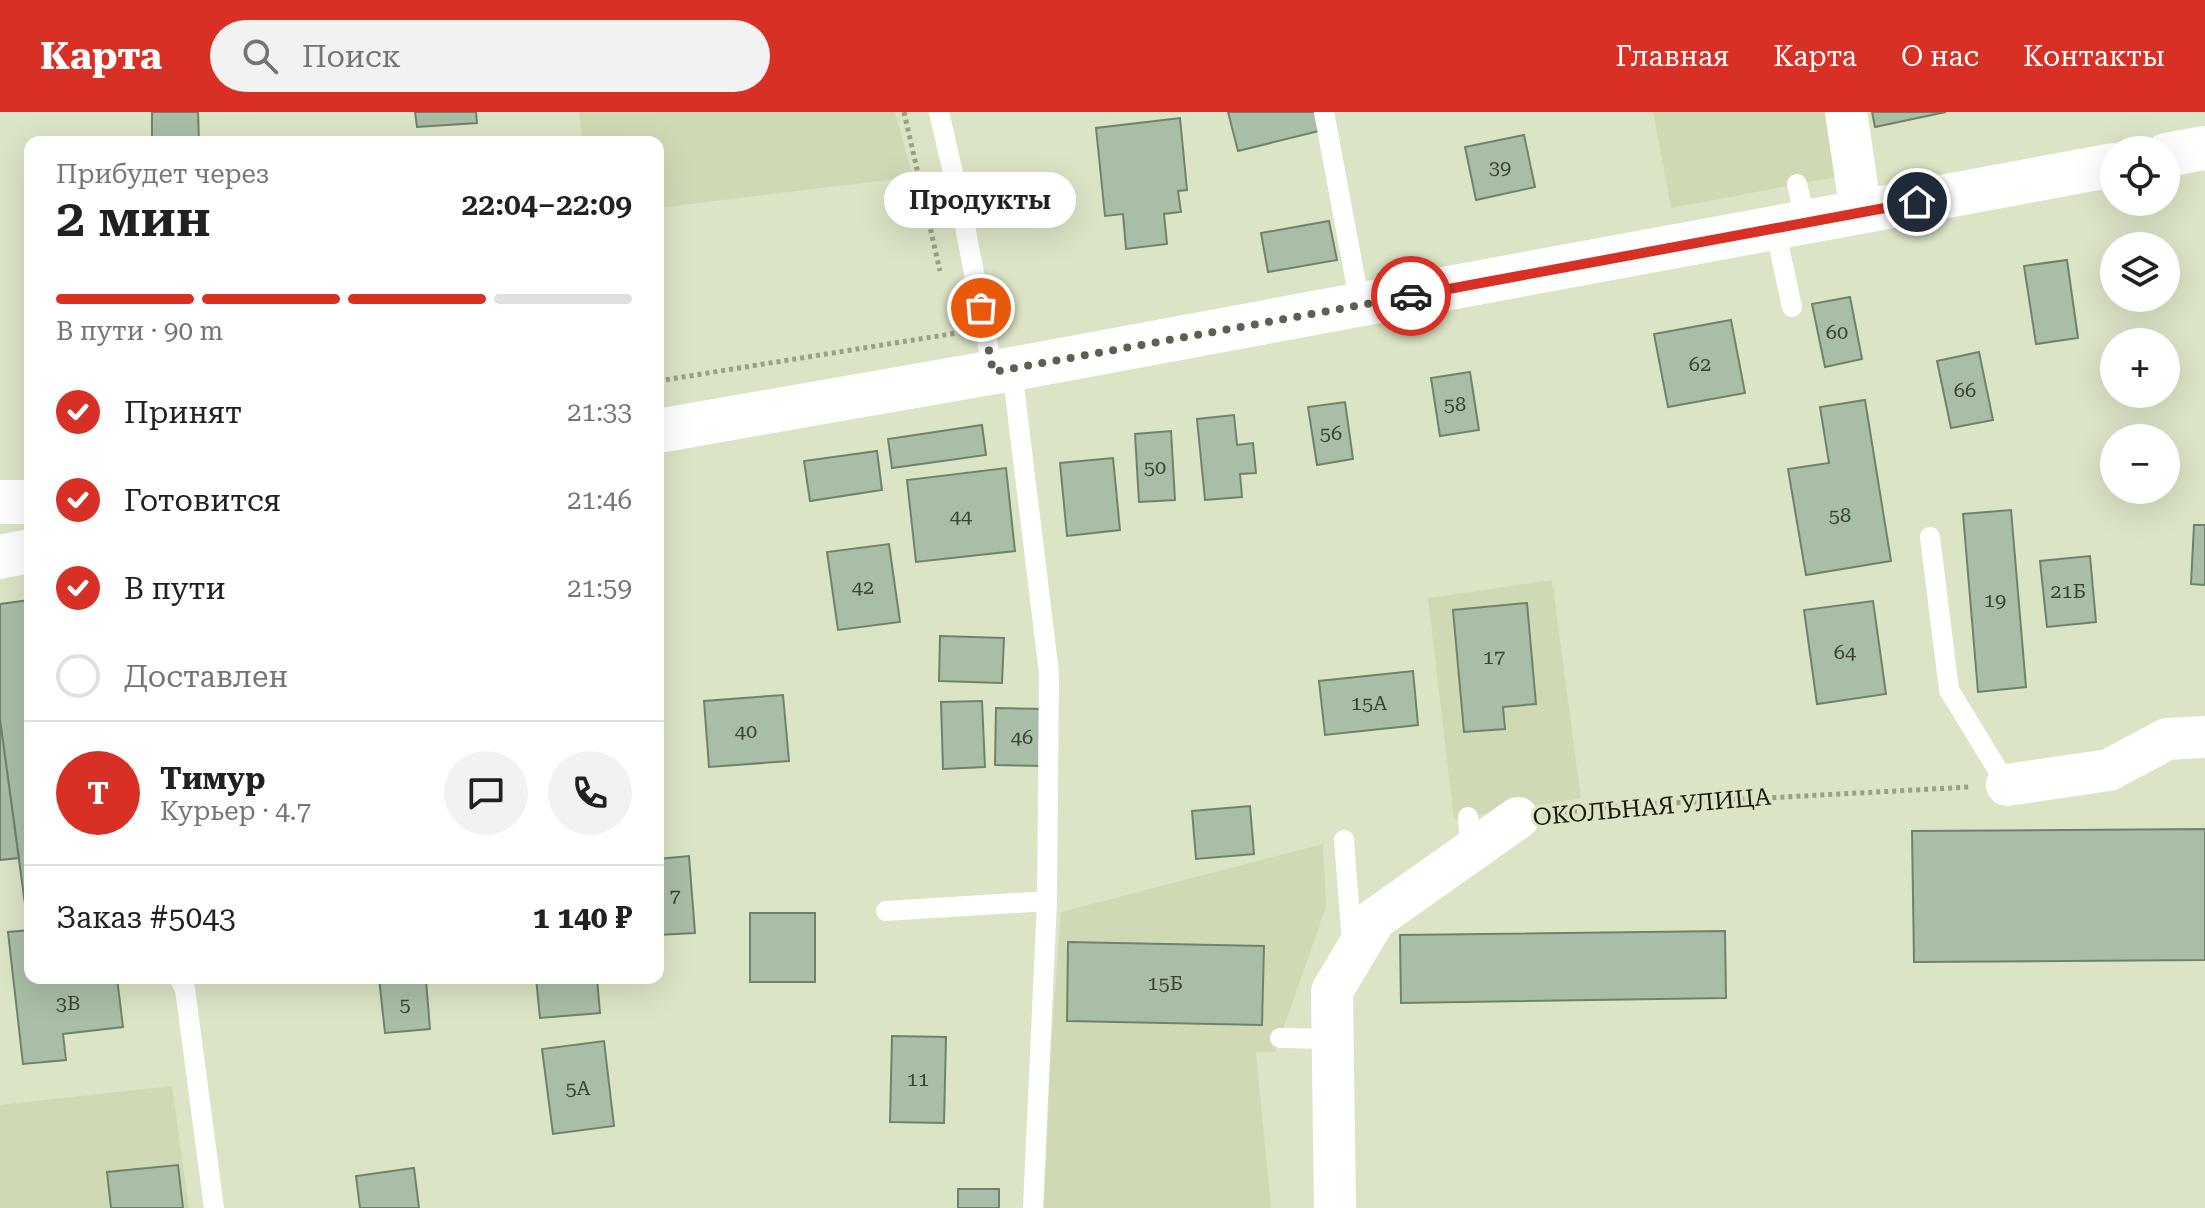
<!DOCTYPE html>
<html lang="ru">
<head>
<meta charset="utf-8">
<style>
  body { margin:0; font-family:"Roboto Serif",serif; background:#f2f2f2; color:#202124; height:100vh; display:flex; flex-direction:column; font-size:30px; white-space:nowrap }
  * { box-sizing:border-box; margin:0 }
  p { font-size:26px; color:#757577 }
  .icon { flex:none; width:44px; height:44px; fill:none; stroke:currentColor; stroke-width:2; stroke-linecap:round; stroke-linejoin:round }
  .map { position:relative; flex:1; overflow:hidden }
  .sheet { position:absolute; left:24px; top:24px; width:640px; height:848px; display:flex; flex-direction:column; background:#fff; border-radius:16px; box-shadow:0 8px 32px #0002 }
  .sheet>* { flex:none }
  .fabs { position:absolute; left:2100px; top:24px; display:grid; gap:16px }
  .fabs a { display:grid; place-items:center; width:80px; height:80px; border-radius:50%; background:#fff; box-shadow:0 8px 32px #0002; font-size:40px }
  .pin { position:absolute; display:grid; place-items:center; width:68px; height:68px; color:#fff; margin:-34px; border:4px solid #fff; border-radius:50%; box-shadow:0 2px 8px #0007 }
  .courier { position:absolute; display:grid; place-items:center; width:80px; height:80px; margin:-40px; border:6px solid #d93025; border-radius:50%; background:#fff; color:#222; box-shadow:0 2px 10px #0007 }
  .bubble { position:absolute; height:56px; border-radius:28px; background:#fff; box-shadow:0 8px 32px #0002; font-size:26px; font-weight:600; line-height:56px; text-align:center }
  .summary em { font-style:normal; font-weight:600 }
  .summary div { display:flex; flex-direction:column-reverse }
  .summary { display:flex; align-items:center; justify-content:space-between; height:136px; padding:0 32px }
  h1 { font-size:52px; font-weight:600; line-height:60px }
  .bar { display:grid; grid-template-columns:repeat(4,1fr); gap:12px 8px; align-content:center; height:96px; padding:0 32px }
  .bar i { height:10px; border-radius:6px; background:#e0e0e0 }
  .bar .on { background:#d93025 }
  .bar p { grid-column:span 4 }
  .line { display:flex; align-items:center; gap:20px; padding:0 32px; border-top:2px solid #e0e0e0 }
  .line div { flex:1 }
  .round { display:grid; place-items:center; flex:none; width:84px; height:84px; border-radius:42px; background:#f2f2f2 }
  ol { padding:0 32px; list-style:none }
  li { display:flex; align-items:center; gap:24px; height:88px }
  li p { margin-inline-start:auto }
  li .icon { padding:8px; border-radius:50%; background:#d93025; color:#fff; stroke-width:4 }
  li:last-child { color:#757577 }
  li i { width:44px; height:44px; border:4px solid #e0e0e0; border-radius:50% }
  header { display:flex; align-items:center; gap:48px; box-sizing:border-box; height:112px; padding:0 40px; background:#d93025; color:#fff }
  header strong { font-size:38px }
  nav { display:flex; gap:44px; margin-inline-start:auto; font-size:28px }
  .search { width:560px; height:72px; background:#f2f2f2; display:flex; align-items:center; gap:20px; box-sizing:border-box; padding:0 28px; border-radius:44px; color:#757577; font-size:30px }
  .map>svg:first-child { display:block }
  .built { fill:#cfdab5 }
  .building { fill:#a9bea6; stroke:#6f836c; stroke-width:2 }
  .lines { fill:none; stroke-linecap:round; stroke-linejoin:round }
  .path { stroke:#99a088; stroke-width:5; stroke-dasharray:4 4; stroke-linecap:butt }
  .lane { stroke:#fff; stroke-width:20 }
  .street { stroke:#fff; stroke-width:42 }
  .secondary { stroke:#fff; stroke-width:44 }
  .done { stroke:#5c604f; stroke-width:8; stroke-dasharray:0 14.4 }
  .route { stroke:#d93025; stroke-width:10 }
  .labels { text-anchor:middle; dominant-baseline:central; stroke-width:6; stroke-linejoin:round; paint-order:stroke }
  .number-label { font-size:20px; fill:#3c4235 }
  .street-label { font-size:24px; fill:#17190f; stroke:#dbe4c5 }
</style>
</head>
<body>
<header>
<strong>Карта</strong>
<div class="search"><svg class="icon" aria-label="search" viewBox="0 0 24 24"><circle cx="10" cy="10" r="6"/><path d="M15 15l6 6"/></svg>Поиск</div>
<nav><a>Главная</a><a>Карта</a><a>О нас</a><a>Контакты</a></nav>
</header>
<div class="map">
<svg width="2205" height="1096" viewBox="0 0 2205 1096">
  <rect width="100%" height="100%" fill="#dbe4c5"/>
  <path class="built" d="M579 0H895L913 65 658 96V30H583Z
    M1653 0H1825L1836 65 1671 96Z
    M1552 468 1581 686 1454 707 1428 486Z
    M1323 732 1326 795 1275 940H1256L1271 1096H1044L1051 936 1061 800Z
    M172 974 189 1096H0V993Z"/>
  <path class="building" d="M152 0H198L199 30H152Z
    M415 0H476L477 11 417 15Z
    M1228 0H1319L1323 18 1238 39Z
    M1872 0H1946L1875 15Z
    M1180 6 1187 78 1178 79 1181 100 1164 102 1167 132 1126 137 1123 102 1105 104 1096 16Z
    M1524 23 1535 75 1476 88 1465 35Z
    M1329 109 1337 148 1268 160 1261 121Z
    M2067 148 2078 226 2036 232 2024 154Z
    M1850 185 1862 247 1825 255 1812 192Z
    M1731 208 1745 281 1668 295 1654 222Z
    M1979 240 1993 308 1951 316 1937 249Z
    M1470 260 1479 318 1440 324 1431 266Z
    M1865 288 1891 449 1806 463 1788 357 1829 351 1820 295Z
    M1345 290 1353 347 1317 353 1308 295Z
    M1234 303 1237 333 1253 331 1256 361 1240 362 1242 385 1205 388 1197 307Z
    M982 313 986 343 892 356 888 327Z
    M1171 319 1175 388 1139 390 1135 322Z
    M877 339 882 378 810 389 804 349Z
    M1113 346 1120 418 1067 424 1060 351Z
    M1006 356 1015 439 916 450 907 368Z
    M2011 398 2026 575 1978 580 1963 402Z
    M2194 413H2205V473L2191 472Z
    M889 432 900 510 838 518 827 440Z
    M2090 444 2096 510 2047 515 2040 449Z
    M30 488V807H27L0 607V492Z
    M1873 489 1886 582 1817 592 1804 498Z
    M1527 491 1536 592 1503 595 1505 617 1464 620 1453 498Z
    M940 524 1004 526 1002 571 939 569Z
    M1413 559 1418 613 1325 623 1319 569Z
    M783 583 789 649 709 655 704 589Z
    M982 589 985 655 943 657 941 590Z
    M996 596 1049 597 1048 654 995 653Z
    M0 607 19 746 0 748Z
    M1250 694 1254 742 1196 747 1192 699Z
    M2205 717V848L1914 850 1912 719Z
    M689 744 695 821 658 823V747Z
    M750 801H815V870H750Z
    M30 818V866H117L123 915 63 922 66 948 23 952 8 820Z
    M1725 819 1726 886 1401 891 1400 823Z
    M1068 830 1264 834 1262 913 1067 909Z
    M379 866H445L426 868 430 917 385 921Z
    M536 866H597L600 901 540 906Z
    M892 924 946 925 944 1011 890 1010Z
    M604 929 614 1014 553 1022 542 937Z
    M178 1053 183 1096H111L107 1060Z
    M414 1056 419 1096H360L356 1064Z
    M958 1077H999V1096H958Z"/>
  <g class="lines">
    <path class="path" d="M904 0 940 159
      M658 269 957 221
      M1557 701 1616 694 1970 675"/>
    <path class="lane" d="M939 0 964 109 993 260
      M1324 0 1360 193
      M1797 72 1806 110
      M1775 116 1792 195
      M1012 257 1049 561 1047 789
      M1930 425 1949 578 2007 673
      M1468 705 1471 739
      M1344 728 1352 832
      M886 799 1047 789 1033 1096
      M179 866 185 877 214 1096
      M1280 926 1333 927"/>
    <path class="street" d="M1846 0 1861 100
      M2007 673 2109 658 2167 627 2205 625
      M1335 1096 1332 879 1375 807 1518 706"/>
    <path class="secondary" d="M2166 43 2205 36
      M658 319 1012 257 2114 53
      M0 390H30
      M0 445 30 439"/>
  </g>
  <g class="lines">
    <path class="done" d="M981 196 993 260 1411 184"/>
    <path class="route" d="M1411 184 1917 90"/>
  </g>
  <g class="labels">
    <g class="number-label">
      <text x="1500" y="55">39</text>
      <text x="1837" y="220">60</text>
      <text x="1700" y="252">62</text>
      <text x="1965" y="278">66</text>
      <text x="1455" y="292">58</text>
      <text x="1331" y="321">56</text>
      <text x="1155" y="355">50</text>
      <text x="1840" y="403">58</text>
      <text x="961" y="404">44</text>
      <text x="863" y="475">42</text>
      <text x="2068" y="479">21Б</text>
      <text x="1995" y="488">19</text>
      <text x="1845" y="540">64</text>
      <text x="1494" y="545">17</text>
      <text x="1369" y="591">15А</text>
      <text x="746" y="619">40</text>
      <text x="1022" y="625">46</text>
      <text x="675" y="784">7</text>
      <text x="1165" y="871">15Б</text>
      <text x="68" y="891">3В</text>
      <text x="405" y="892">5</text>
      <text x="918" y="967">11</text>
      <text x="578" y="976">5А</text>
    </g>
    <g class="street-label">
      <text transform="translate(1652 695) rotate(-5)">ОКОЛЬНАЯ УЛИЦА</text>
    </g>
  </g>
</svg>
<div class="fabs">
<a><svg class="icon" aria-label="locate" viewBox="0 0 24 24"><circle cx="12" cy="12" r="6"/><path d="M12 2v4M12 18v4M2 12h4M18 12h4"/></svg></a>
<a><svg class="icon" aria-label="layers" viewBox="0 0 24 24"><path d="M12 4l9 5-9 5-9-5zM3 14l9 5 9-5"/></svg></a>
<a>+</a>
<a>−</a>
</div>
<div class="pin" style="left:981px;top:196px;background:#ea580c"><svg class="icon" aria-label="bag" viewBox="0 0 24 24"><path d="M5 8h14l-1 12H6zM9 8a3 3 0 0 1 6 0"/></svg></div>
<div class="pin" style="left:1917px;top:90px;background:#1f2937"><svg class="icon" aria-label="home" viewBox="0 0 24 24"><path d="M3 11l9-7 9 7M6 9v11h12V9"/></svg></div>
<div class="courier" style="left:1411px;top:184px"><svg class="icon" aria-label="car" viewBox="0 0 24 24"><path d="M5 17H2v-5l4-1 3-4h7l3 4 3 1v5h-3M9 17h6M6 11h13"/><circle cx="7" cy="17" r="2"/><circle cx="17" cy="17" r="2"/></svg></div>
<div class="bubble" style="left:884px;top:60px;width:192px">Продукты</div>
<section class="sheet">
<div class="summary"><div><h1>2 мин</h1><p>Прибудет через</p></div><em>22:04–22:09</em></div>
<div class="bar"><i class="on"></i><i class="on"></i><i class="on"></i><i></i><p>В пути · 90 m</p></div>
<ol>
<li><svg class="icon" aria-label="check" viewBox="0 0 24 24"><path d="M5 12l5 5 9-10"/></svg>Принят<p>21:33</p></li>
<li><svg class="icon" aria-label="check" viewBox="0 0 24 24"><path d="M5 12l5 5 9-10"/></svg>Готовится<p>21:46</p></li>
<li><svg class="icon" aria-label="check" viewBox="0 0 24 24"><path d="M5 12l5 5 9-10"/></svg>В пути<p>21:59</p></li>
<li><i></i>Доставлен</li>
</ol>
<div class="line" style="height:144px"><b class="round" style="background:#d93025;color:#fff">Т</b><div><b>Тимур</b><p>Курьер · 4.7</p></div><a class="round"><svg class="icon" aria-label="chat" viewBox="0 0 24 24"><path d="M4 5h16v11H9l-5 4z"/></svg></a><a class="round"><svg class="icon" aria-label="phone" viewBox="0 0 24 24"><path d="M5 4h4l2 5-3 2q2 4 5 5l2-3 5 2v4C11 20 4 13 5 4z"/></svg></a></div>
<div class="line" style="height:104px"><div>Заказ #5043</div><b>1 140 ₽</b></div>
</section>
</div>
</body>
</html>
